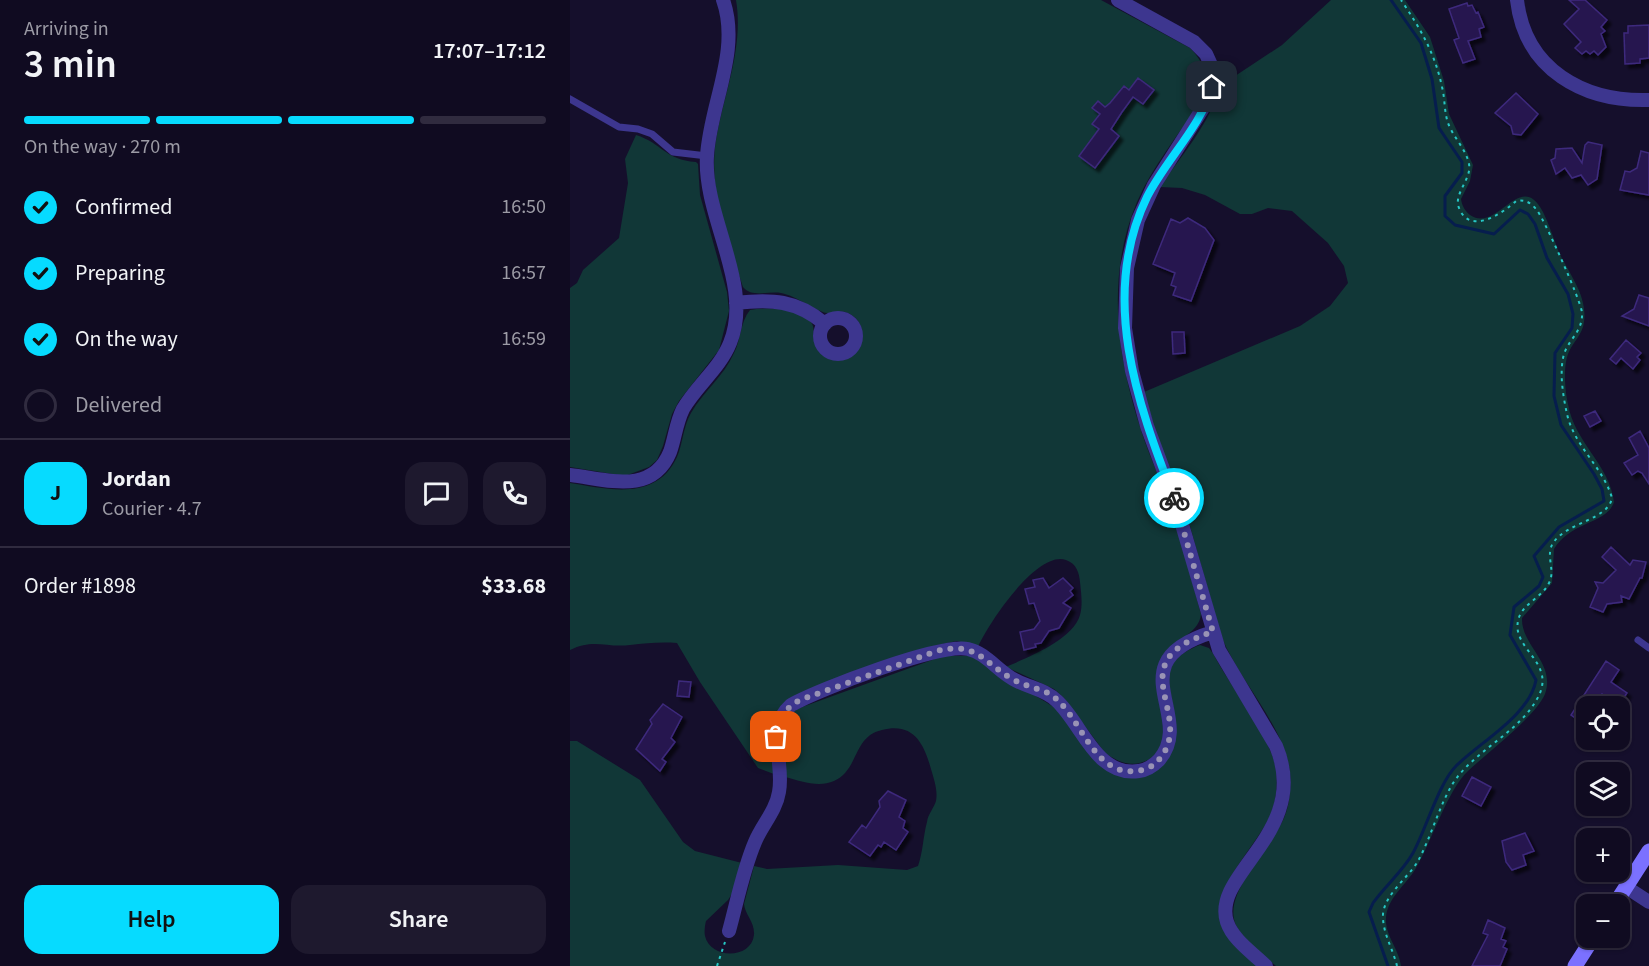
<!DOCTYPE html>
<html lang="en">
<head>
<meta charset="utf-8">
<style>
  body { margin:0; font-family:"Source Sans 3",sans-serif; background:#1e192e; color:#f1f3f6; height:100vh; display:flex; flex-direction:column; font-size:22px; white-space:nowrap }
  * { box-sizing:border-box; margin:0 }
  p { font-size:20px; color:#9c9ba5 }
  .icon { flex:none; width:33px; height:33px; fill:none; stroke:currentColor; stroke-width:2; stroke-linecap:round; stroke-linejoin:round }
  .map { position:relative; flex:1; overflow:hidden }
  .details { display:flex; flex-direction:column; background:#100b21; width:570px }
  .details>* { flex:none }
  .buttons { position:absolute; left:1006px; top:696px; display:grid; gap:12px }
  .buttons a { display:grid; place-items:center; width:54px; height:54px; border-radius:12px; background:#100b21; box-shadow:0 2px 4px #0004,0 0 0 2px #302b3f; font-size:30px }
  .pin { position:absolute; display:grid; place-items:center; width:51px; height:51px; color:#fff; margin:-26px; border-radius:12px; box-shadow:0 3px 9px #0006 }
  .courier { position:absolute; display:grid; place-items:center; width:60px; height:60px; margin:-30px; border:4px solid #06dbff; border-radius:50%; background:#fff; color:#222; box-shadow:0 2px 8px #0007 }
  .summary em { font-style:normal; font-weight:600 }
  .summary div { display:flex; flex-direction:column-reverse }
  .summary { display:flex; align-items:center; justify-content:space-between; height:102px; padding:0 24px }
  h1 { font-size:39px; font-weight:600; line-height:45px }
  .bar { display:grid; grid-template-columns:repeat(4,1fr); gap:9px 6px; align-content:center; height:72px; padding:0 24px }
  .bar i { height:8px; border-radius:4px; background:#302b3f }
  .bar .active { background:#06dbff }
  .bar p { grid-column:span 4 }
  .line { display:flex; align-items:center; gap:15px; padding:0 24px; border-top:2px solid #302b3f }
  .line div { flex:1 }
  .round { display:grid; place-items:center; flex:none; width:63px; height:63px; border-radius:18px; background:#1e192e }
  ol { padding:0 24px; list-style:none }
  li { display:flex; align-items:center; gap:18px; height:66px }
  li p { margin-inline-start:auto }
  li .icon { padding:6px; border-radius:50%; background:#06dbff; color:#111; stroke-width:4 }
  li:last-child { color:#9c9ba5 }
  li i { width:33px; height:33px; border:3px solid #302b3f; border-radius:50% }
  .button { display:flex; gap:12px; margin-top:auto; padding:12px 24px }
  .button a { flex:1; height:69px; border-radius:18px; background:#06dbff; color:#111; font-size:24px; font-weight:600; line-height:69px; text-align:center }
  .button a+a { background:#1e192e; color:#f1f3f6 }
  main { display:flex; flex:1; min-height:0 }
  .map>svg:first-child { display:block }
  .green { fill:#113737 }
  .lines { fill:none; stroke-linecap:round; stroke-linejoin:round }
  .stream { stroke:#061d4e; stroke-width:3 }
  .building { fill:#26194f; stroke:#3e297d; stroke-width:1.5; filter:url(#shadow) }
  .path { stroke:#26c7c5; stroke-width:2; stroke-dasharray:3 4.5; stroke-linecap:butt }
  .lane { stroke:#3d368f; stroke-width:7 }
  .street { stroke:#3d368f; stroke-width:14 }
  .secondary { stroke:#7b71ff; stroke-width:15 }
  .done { stroke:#9993b5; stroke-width:6; stroke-dasharray:0 10.8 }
  .route { stroke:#06dbff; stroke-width:8 }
</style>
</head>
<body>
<main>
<section class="details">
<div class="summary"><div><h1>3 min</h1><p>Arriving in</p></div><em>17:07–17:12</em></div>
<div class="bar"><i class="active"></i><i class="active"></i><i class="active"></i><i></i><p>On the way · 270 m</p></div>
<ol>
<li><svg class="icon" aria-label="check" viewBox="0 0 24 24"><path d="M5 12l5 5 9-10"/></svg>Confirmed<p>16:50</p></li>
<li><svg class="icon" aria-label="check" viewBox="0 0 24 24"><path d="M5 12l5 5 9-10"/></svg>Preparing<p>16:57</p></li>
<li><svg class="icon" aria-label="check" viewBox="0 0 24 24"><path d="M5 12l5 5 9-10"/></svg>On the way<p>16:59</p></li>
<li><i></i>Delivered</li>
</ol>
<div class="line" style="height:108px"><b class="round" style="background:#06dbff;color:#111">J</b><div><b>Jordan</b><p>Courier · 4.7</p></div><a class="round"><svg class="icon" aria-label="chat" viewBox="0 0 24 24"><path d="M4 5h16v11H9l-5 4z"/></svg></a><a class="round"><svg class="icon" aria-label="phone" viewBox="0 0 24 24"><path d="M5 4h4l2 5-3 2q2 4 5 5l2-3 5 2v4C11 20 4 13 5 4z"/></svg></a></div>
<div class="line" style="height:78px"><div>Order #1898</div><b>$33.68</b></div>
<div class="button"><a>Help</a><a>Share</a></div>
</section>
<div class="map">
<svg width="1079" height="966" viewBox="0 0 1079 966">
  <defs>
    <filter id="shadow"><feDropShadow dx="4" dy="4" stdDeviation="1.5" flood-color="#0009"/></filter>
  </defs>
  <rect width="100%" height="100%" fill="#150f2c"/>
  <path class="green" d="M166 0H531L620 48C637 65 638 79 630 102 609 134 582 167 567 202 533 282 549 371 578 450 585 469 594 486 600 505 611 541 621 578 631 614 629 636 599 640 590 661 577 690 614 747 573 762 559 767 547 761 535 753L494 698 484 689 436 667C458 657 503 640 510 615 513 605 511 592 510 582 509 573 507 564 496 560 467 550 418 624 408 647L387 641 367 645 220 698 203 718 200 732 204 774 188 768 130 682 107 643C91 642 76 643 60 645 36 648 24 638 0 650V483C38 489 86 502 107 457 113 443 113 427 121 413 133 392 154 376 164 353 171 340 170 322 180 310 198 307 228 307 241 322 246 329 242 337 245 344 257 376 305 354 289 323 287 318 281 314 275 312 269 311 263 314 257 313 247 312 227 296 211 293 198 291 182 298 173 287 157 240 138 190 146 140 154 93 174 47 166 0Z
    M761 0H835L860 37 874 81 879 114 903 165 900 181 891 199C892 206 895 211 900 215 928 234 950 168 973 212 979 224 983 237 988 250 998 273 1018 295 1014 322 1013 334 1002 343 998 354 993 367 995 391 998 404 1004 442 1040 465 1044 502 1037 524 1001 521 984 549L982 583 952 618C951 646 986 663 975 694 966 716 917 753 898 771 877 791 862 841 846 868 837 884 817 898 816 918 815 936 829 949 831 966H706C693 954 676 942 667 927 649 896 702 847 714 818 720 804 721 788 720 773 715 727 670 682 652 638L615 509 586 433 574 392 730 326 760 306 778 283 774 266 758 243 722 211 698 208 682 214H670L635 195 612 188 590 187C611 156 641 122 650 86L712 45Z
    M66 135C92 143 95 160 126 162L128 164 130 195 157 292 159 311 149 350 109 401 102 414 93 446 87 460 79 467 55 476 0 467V288L7 283 13 270 49 238 58 183 55 159Z
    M630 645 639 648 644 655C659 685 704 741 706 771 708 786 706 802 700 816 686 847 635 894 653 929 660 943 677 955 687 966H0V741H7L70 780 113 842 125 851 172 863 165 889 158 900 136 921C135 925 134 932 135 936 140 959 181 960 184 935 185 922 175 915 174 904L184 866 197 869 268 865 337 870 348 866C353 852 353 837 357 822 358 814 364 808 366 801 368 790 364 780 361 769 354 744 344 722 312 730 283 736 289 770 264 781 248 788 231 781 215 777 213 754 208 730 224 710L373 656H401L487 709 531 766 589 769C598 758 606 746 606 731 606 691 579 665 630 645Z"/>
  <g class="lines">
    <path class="stream" d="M818 966 799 912 803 903C815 886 833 871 843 853 856 829 869 783 886 766 910 742 960 715 966 680L940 635 944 607 969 586 973 577 964 556 989 527 1034 501 1032 489 1024 474 991 425 984 396 985 353 1002 328 1003 314 998 294 977 258 965 224 958 214 950 210 924 234 885 225 875 216V196L892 173V162L869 128 862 79 851 43 821 0"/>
  </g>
  <path class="building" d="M999 0H1015L1037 20 1031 27 1035 31 1031 34 1036 47 1028 55 1024 51 1020 54 1016 51 1012 54 1005 48 1011 42 994 24 1009 9Z
    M897 3 898 6 902 5 906 13 908 12 914 27 909 29 911 37 898 41 905 59 893 63 884 40 889 38 879 9Z
    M1079 25V58L1070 59V63L1055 64 1054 33H1058V26Z
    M568 78 584 90 573 104 563 97 552 112 541 129 549 136 525 168 509 156 529 129 522 124 530 114 522 108 528 101 535 107 540 103 554 86 559 90Z
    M946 93 968 114 951 135 943 134 941 126 925 113Z
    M1018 142 1032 145 1027 179 1018 185 1011 175 1002 178 995 168 986 174 981 160 985 158 986 149 1002 148 1012 163 1015 145Z
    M1071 151 1079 153V195L1050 190 1055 171 1060 172 1067 168Z
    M618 218 635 228 644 240 621 301 603 295 606 287 601 285 605 273 583 264 601 219 610 223Z
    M1069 295 1079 298V326L1052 316 1064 309Z
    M602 332H614L615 353 603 354Z
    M1056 340 1071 353 1067 357 1070 360 1063 369 1051 358 1046 364 1040 359Z
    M1025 411 1031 421 1020 427 1014 416Z
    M1070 431 1079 448V484L1072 473 1068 471 1062 475 1054 463 1068 455 1059 438Z
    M1041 547 1060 565 1063 560 1076 562 1072 578H1070L1059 599 1051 596 1052 602 1037 604 1033 612 1020 607 1028 588 1025 582 1033 583 1046 570 1032 557Z
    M473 578 479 588 493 578 503 588 500 591 503 595 493 603 501 608 489 628 479 631 471 643 465 644 466 647 454 650 450 632 464 629 470 621 464 603 459 604 455 589 465 587 463 580Z
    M1036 661 1049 670 1041 682 1057 693 1048 706 1032 694 1023 706H1017V714L1011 722 1001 715Z
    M109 681 121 682 119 697 107 696Z
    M93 704 112 717 101 738 105 742 92 759 96 762 90 771 66 749 82 724 80 720Z
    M902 777 921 787 911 806 892 796Z
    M318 791 336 800 329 817 335 821 333 828 338 832 326 850 314 842 311 847 308 845 300 856 279 842 292 825 296 828 310 807 309 801Z
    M955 833 964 851 953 855 956 865 942 870 936 862 932 841Z
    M918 920 935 928 931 939 936 941 933 947 937 949 930 966H902L918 935 913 933Z"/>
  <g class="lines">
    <path class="path" d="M147 966 155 942
      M827 966C823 949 812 932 813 914 815 894 838 878 848 861 862 836 872 795 889 775 912 747 949 731 967 699 988 663 942 650 948 621 951 604 972 598 979 583 986 570 975 556 983 543 997 522 1038 520 1042 498 1033 467 1004 446 997 414 993 396 989 372 994 354 999 339 1013 331 1012 313 1012 303 973 216 966 209 961 203 955 199 946 201 933 213 900 236 889 208 883 194 902 179 899 164 896 149 883 137 878 123 874 111 875 98 872 87 865 53 850 28 831 0"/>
    <path class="lane" d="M0 99 49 127 68 129 82 134 103 152 137 156
      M1068 640 1079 648"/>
    <path class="street" d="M548 0 624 42 636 54 641 65 642 87 640 97 584 185 568 220 557 268 555 328 562 371 577 426 606 504 649 650 706 746C742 832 641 873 657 922 663 940 683 953 696 966
      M947 0C955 70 1014 102 1079 100
      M166 303C201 299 227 300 255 324
      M250 336a18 18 0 1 1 36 0a18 18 0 1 1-36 0Z
      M0 475C36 479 82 496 100 452 105 438 106 423 113 409 127 385 150 368 160 343 184 285 133 217 137 156 140 104 171 51 153 0
      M1056 887 1079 902
      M159 931C167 902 173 870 185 842 192 825 206 811 209 792 215 761 194 729 221 705 249 689 370 643 398 649 417 653 429 673 447 681 461 688 476 690 487 701 512 724 527 778 569 771 577 770 584 765 589 760 627 716 545 662 643 632"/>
    <path class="secondary" d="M1045 904 1079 851
      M1005 966 1023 938"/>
  </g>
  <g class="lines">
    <path class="done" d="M206 737C208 719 214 709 230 700L367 651C408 641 413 663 444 680 455 686 467 688 478 693 512 712 522 782 572 770 580 768 586 764 591 757 625 713 546 661 643 632L604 498"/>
    <path class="route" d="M604 498C567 403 529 296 577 197 595 161 632 125 642 87"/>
  </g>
</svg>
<div class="buttons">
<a><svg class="icon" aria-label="locate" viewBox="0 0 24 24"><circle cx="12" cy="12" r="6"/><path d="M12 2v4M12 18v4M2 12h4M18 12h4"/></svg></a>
<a><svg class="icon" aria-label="layers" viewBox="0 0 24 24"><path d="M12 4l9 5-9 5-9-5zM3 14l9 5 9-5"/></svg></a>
<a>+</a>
<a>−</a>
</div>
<div class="pin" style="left:206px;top:737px;background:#ea580c"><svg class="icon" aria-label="bag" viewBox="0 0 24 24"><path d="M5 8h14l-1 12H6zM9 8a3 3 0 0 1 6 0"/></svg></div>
<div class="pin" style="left:642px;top:87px;background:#1f2937"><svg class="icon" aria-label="home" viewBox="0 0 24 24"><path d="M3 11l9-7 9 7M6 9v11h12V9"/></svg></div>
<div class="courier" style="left:604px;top:498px"><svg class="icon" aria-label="bike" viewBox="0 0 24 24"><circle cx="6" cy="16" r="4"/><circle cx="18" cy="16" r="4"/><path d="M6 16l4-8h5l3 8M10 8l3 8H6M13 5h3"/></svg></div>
</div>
</main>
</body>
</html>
